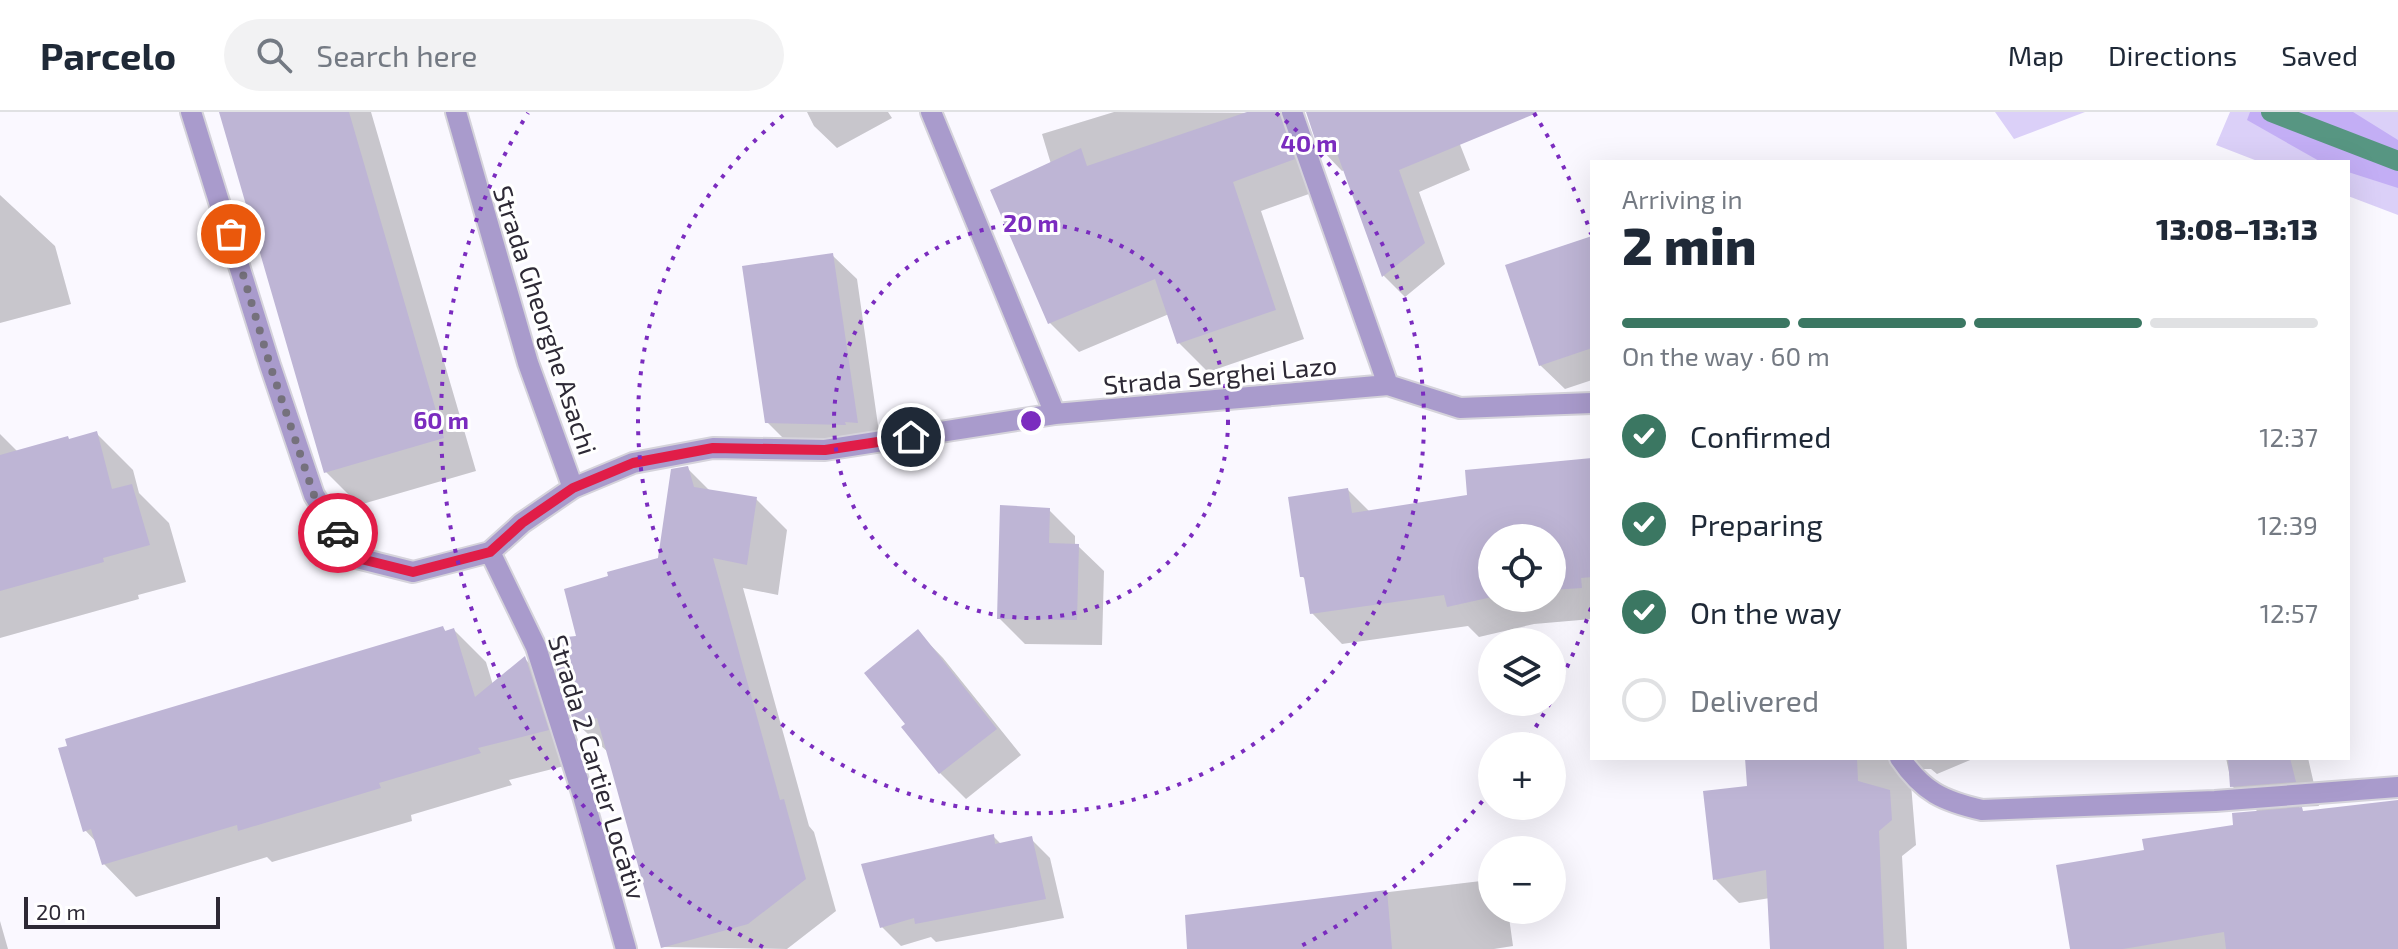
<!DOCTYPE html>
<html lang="en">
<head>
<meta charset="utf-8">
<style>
  body { margin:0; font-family:"Exo 2",sans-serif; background:#f2f2f3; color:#1f2937; height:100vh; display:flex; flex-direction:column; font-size:30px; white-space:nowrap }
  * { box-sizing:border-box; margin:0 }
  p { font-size:26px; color:#747a83 }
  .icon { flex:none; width:44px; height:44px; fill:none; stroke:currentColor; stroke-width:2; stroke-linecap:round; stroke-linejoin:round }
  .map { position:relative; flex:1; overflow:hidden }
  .side { position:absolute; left:1590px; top:48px; width:760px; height:600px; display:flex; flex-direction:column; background:#fff; border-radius:0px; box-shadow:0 8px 32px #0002 }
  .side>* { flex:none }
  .fabs { position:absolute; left:1478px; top:412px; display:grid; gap:16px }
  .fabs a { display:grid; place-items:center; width:88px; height:88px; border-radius:50%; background:#fff; box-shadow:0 8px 32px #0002; font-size:40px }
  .scale { position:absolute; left:24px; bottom:20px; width:196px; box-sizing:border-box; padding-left:8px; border:4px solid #2d2935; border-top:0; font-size:22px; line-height:28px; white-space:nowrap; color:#2d2935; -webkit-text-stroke:6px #fff; paint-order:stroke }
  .pin { position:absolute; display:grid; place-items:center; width:68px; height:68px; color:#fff; margin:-34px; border:4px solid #fff; border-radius:50%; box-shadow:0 2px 8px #0007 }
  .courier { position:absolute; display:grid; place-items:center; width:80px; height:80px; margin:-40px; border:6px solid #e11d48; border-radius:50%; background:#fff; color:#222; box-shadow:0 2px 10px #0007 }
  .head em { font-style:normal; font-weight:800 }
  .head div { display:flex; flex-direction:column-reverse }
  .head { display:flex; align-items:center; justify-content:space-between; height:136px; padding:0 32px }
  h1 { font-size:52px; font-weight:800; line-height:60px }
  .bar { display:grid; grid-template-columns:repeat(4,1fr); gap:12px 8px; align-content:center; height:96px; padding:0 32px }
  .bar i { height:10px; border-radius:6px; background:#e0e1e3 }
  .bar .active { background:#3b7762 }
  .bar p { grid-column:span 4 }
  ol { padding:0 32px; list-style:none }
  li { display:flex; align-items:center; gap:24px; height:88px }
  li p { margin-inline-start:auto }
  li .icon { padding:8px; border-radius:50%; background:#3b7762; color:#fff; stroke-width:4 }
  li:last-child { color:#747a83 }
  li i { width:44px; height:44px; border:4px solid #e0e1e3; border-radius:50% }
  header { display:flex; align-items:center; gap:48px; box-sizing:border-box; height:112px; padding:0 40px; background:#fff; border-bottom:2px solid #e0e1e3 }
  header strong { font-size:38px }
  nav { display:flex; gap:44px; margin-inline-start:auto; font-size:28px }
  .search { width:560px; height:72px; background:#f2f2f3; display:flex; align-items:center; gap:20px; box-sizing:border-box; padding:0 28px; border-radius:44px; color:#747a83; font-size:30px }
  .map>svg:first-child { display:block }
  .green { fill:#dbd0f8 }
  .forest { fill:#c3aef5 }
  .shadow { fill:#0003; fill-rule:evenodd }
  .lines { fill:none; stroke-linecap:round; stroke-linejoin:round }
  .stream { stroke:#579682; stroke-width:20 }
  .building { fill:#beb5d5 }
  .street-casing { stroke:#d5d3db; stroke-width:24 }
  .street { stroke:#a99bcc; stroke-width:20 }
  .done { stroke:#75717c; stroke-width:8; stroke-dasharray:0 14.4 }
  .route { stroke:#e11d48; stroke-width:10 }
  .ring { fill:none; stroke:#7b2cbf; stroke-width:4; stroke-dasharray:4 8 }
  .labels { text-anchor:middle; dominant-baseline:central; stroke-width:6; stroke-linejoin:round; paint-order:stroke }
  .street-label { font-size:26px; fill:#2d2935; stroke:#fff }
  .centre { fill:#7b2cbf; stroke:#fff; stroke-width:4 }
  .ring-label { font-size:24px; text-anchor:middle; font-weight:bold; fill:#7b2cbf; stroke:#fff; stroke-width:6; stroke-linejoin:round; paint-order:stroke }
</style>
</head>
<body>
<header>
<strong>Parcelo</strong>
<div class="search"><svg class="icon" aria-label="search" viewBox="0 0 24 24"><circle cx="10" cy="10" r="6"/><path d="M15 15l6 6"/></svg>Search here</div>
<nav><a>Map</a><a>Directions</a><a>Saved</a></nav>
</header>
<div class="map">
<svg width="2398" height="837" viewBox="0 0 2398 837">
  <rect width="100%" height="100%" fill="#faf8ff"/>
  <path class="green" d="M1995 0H2085L2014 27Z
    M2230 0H2398V103L2348 84V50H2260L2216 33Z"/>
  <path class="forest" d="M2250 0H2353L2398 28V76L2348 60V50H2321L2247 8Z"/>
  <path class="shadow" d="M221 0H371L476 359 359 393 326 360Z
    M807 0H888L892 6 837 36 814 14Z
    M1114 0 1279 1 1308 31 1323 77 1261 99 1304 227 1208 260 1179 231 1169 202 1079 240 1050 211 1051 52 1042 22Z
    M1307 0H1535L1459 30 1470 58 1419 80 1445 152 1405 185 1384 164 1345 58 1342 59 1321 37Z
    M0 83 55 134 71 192 0 211Z
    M1592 126V268L1565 277 1540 253Z
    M832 143 857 167 881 334 792 335 767 310Z
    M96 321 133 358 139 381 169 411 186 470 138 483 139 487 0 526V322L18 340Z
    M1592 348V507L1534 512 1479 525 1468 514 1342 532 1312 501 1307 469 1302 464 1348 378 1370 400 1470 385ZM1492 426H1552V486H1492Z
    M687 356 711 380 756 387 787 418 778 483 743 476 809 714 814 720 836 799 787 837 663 835 609 641 576 611 579 526 660 448Z
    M1049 398 1075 424V434H1078L1104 459 1102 533 1025 532 999 506Z
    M443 516 447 521 454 518 486 550 493 573 525 547 557 579 580 650 509 668 512 673 411 703 412 709 272 750 267 745 136 785 104 752 97 731 85 718Z
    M918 520 943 546 1021 643 966 687 940 661 908 613Z
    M1747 646H1975L1937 662 1931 657H1923L1912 664 1911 672 1916 733 1902 744 1907 837H1772L1770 786 1739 791 1715 767 1749 676Z
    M2226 646H2308L2319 694 2299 695 2304 701 2398 690V837H2072L2146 740 2235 714 2259 701 2232 674Z
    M993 724 1002 733 1031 727 1050 746 1064 806 936 830 931 825 901 834 882 815 864 753Z
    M1481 769 1492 779V798H1508L1513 834 1494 837H1277L1272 794Z
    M0 809 8 837H0Z"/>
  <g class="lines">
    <path class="stream" d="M2271 0 2398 49"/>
  </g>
  <path class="building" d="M219 0H349L444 326 324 361Z
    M1247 0H1279L1295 47 1233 70 1276 198 1177 232 1155 167 1048 212 990 78 1081 36 1087 54Z
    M1306 0H1536L1537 1 1399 58 1425 131 1382 165 1334 33 1319 39Z
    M1592 124V236L1539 254 1505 153Z
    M833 141 858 311 845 310 846 313 765 311 742 154Z
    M97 319 112 377 132 372 150 433 103 446 104 450 0 479V343L68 324 69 327Z
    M1592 346V465L1581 466 1582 476 1552 478V426H1492V485L1447 495 1444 483 1310 502 1304 465H1300L1288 385 1348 376 1352 401 1467 383 1465 358Z
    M688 354 694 375 757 385 747 453 713 446 780 688 784 687 806 767 748 812 661 836 597 606 574 612 547 527 576 524 564 477 608 464 607 460 658 446 671 357Z
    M1000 393 1050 396 1049 431 1079 432 1077 508 997 507Z
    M443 514 445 519 454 516 475 585 525 544 549 618 478 636 481 641 379 671 381 676 238 719 237 713 102 753 91 717 83 720 58 636 67 634 65 627Z
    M918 517 997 617 939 662 901 615 905 612 864 561Z
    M1745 646H1857L1858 669 1890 678 1892 708 1879 719 1884 837H1770L1766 758 1713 768 1703 679 1747 674Z
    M2228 646H2290L2296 670 2230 675Z
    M2398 688V837H2226L2224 820 2123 837H2070L2056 753 2144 738 2142 727 2233 713 2232 701 2302 695 2303 699Z
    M994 722 995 732 1032 724 1046 787 915 812 914 806 880 816 861 752Z
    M1387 778 1392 837H1187L1185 803Z"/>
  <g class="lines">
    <g class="street-casing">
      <path id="street" d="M191 0 270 253 314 383 353 445 413 460 490 440 536 535 583 684 626 837
        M456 0 528 251 573 376 522 411 490 440
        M931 0 1055 302
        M1292 0 1388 273
        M573 376 633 351 713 336 825 338 1055 302 1388 273 1460 296 1592 291
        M1900 646C1923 680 1943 689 1982 698L2215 689 2398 675"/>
    </g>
    <use href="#street" class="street"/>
  </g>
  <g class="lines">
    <path class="done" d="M231 122 270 253 314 383 338 421"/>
    <path class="route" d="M338 421 353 445 413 460 490 440 522 411 573 376 633 351 713 336 825 338 911 325"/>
  </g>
  <g class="ring">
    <circle cx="1031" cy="309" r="197"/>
    <path d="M1276 1A393 393 0 1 1 786 1"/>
    <path d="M1591 496A590 590 0 0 1 1554 581M1550 591A590 590 0 0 1 1526 630M1490 680A590 590 0 0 1 1299 835M763 835A590 590 0 0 1 528 1M1534 1A590 590 0 0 1 1591 122"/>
  </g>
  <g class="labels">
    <g class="street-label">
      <text transform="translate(546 208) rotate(72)">Strada Gheorghe Asachi</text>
      <text transform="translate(1220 262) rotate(-5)">Strada Serghei Lazo</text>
      <text transform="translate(598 655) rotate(73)">Strada 2 Cartier Locativ</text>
    </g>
  </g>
  <circle cx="1031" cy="309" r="12" class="centre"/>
  <g class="ring-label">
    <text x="1309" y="40">40 m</text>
    <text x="1031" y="120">20 m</text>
    <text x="441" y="317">60 m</text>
  </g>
</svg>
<div class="fabs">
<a><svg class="icon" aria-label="locate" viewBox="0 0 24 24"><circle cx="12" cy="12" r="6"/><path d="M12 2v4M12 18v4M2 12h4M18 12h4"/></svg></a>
<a><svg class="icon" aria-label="layers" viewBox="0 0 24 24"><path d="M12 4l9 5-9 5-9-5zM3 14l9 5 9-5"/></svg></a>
<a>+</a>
<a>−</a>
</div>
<div class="scale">20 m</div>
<div class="pin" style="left:231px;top:122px;background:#ea580c"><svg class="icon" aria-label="bag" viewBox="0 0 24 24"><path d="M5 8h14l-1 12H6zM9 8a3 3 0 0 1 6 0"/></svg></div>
<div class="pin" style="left:911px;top:325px;background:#1f2937"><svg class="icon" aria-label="home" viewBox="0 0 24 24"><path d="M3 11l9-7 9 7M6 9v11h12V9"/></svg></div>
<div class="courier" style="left:338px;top:421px"><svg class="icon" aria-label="car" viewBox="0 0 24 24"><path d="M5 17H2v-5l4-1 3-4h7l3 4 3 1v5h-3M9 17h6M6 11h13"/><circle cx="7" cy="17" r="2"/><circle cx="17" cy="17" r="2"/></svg></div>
<section class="side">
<div class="head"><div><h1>2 min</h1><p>Arriving in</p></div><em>13:08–13:13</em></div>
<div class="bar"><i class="active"></i><i class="active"></i><i class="active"></i><i></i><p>On the way · 60 m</p></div>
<ol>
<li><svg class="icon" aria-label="check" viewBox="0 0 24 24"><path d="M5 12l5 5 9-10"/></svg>Confirmed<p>12:37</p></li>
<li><svg class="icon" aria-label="check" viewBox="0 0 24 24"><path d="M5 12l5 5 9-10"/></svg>Preparing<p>12:39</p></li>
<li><svg class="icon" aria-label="check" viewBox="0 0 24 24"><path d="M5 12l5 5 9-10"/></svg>On the way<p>12:57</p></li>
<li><i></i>Delivered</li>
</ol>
</section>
</div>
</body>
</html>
